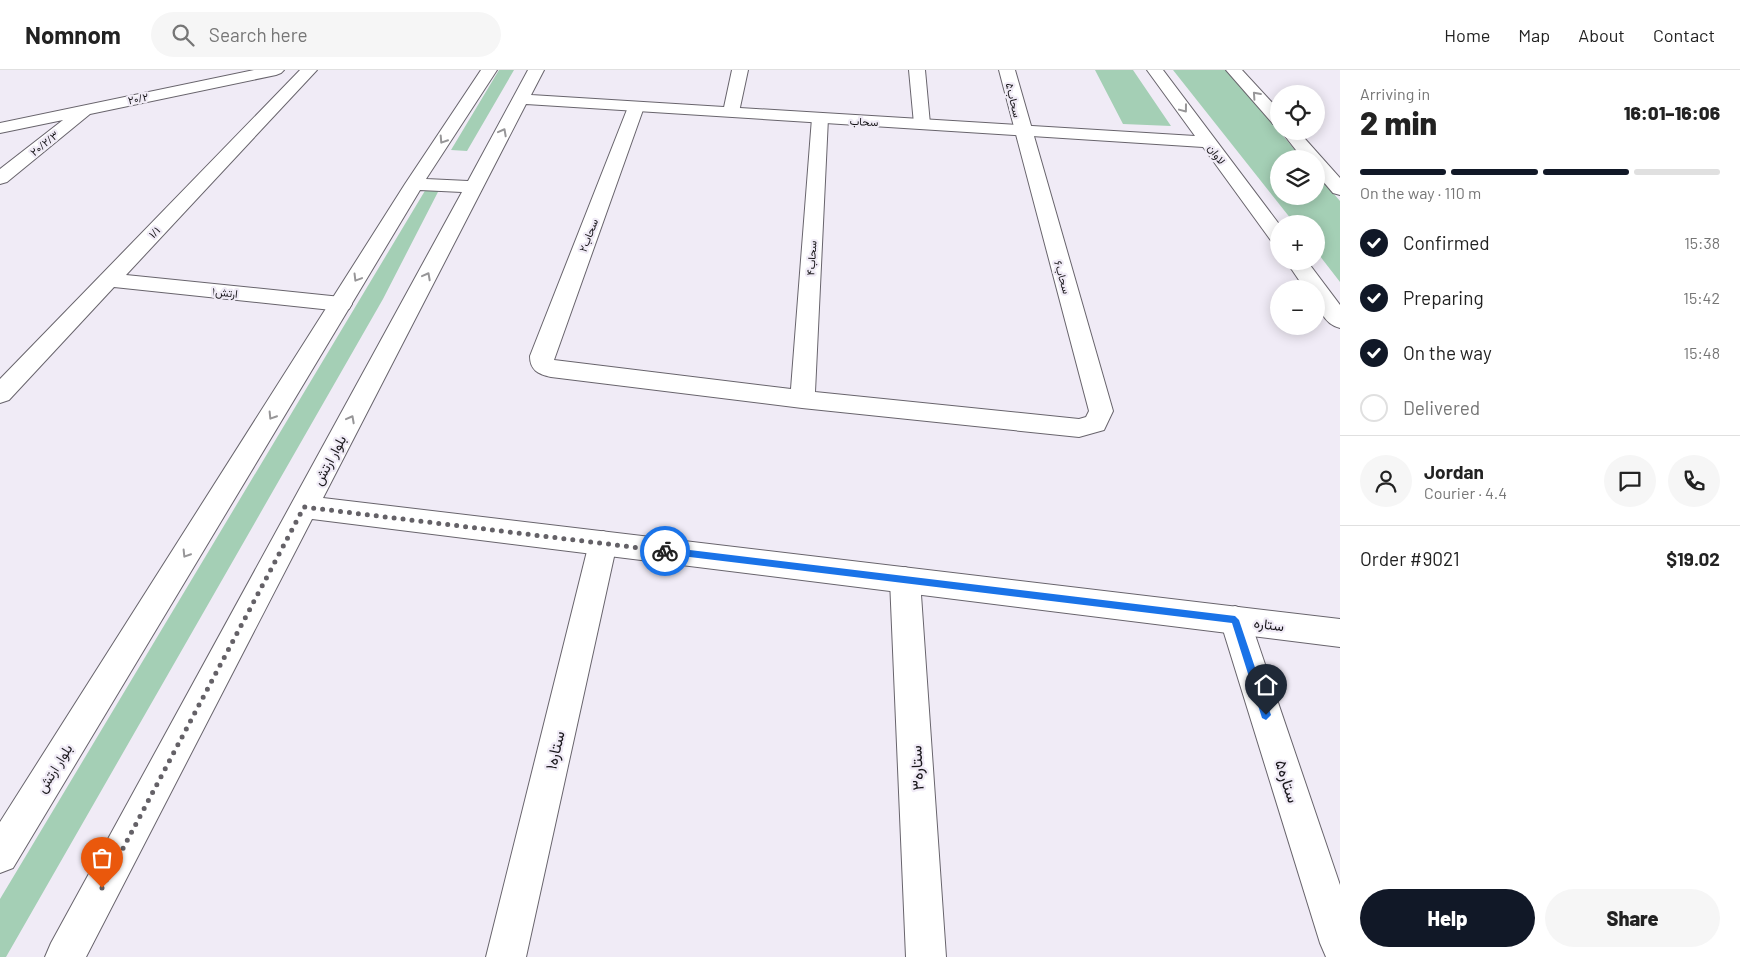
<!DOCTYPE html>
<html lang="en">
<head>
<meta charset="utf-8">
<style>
  body { margin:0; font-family:Barlow,Vazirmatn,sans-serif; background:#f6f6f6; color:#222; height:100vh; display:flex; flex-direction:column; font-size:19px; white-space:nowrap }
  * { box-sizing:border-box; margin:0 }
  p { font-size:16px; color:#767676 }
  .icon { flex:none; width:28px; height:28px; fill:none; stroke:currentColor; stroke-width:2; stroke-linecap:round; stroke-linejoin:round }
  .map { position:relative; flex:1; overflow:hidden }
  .details { display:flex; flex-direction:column; background:#fff; width:400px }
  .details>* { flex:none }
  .tools { position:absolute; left:1270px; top:15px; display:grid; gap:10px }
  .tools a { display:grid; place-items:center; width:55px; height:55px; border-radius:50%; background:#fff; box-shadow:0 2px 12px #0003; font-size:25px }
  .pin { position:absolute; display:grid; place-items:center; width:42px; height:42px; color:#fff; margin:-51px -21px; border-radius:50% 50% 50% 0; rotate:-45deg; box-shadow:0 0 5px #0007 }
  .pin .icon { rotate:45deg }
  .courier { position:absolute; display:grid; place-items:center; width:50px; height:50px; margin:-25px; border:4px solid #1a73e8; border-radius:50%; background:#fff; color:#222; box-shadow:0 1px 6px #0007 }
  .summary em { font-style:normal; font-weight:800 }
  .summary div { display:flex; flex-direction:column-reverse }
  .summary { display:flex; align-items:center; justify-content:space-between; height:85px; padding:0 20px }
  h1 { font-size:32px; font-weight:800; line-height:38px }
  .bar { display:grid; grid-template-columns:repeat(4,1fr); gap:8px 5px; align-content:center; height:60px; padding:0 20px }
  .bar i { height:6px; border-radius:4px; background:#e0e0e0 }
  .bar .selected { background:#111827 }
  .bar p { grid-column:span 4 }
  .line { display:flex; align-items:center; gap:12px; padding:0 20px; border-top:1px solid #e0e0e0 }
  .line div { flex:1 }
  .round { display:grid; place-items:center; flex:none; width:52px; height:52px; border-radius:26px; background:#f6f6f6 }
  ol { padding:0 20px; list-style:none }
  li { display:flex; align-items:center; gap:15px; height:55px }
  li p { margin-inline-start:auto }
  li .icon { padding:5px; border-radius:50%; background:#111827; color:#fff; stroke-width:4 }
  li:last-child { color:#767676 }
  li i { width:28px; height:28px; border:2px solid #e0e0e0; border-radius:50% }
  .action { display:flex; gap:10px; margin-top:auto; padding:10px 20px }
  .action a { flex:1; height:58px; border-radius:30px; background:#111827; color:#fff; font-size:20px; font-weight:800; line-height:58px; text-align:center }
  .action a+a { background:#f6f6f6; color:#222 }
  header { display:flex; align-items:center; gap:30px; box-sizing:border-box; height:70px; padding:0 25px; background:#fff; border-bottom:1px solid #e0e0e0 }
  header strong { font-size:24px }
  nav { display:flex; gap:28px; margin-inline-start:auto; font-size:18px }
  .search { width:350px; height:45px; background:#f6f6f6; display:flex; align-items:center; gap:12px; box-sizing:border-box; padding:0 18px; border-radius:28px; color:#767676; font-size:19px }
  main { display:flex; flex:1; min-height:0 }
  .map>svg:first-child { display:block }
  .green { fill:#a4cfb5 }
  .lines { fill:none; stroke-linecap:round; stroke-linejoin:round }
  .street-casing { stroke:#68646c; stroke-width:2 }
  .secondary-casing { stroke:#68646c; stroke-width:2 }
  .street { fill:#fff; fill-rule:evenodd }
  .secondary { fill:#fff; fill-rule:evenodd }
  .oneway { stroke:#979698 }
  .route { fill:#1a73e8 }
  .done { stroke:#646167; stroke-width:5; stroke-dasharray:0 9 }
  .labels { text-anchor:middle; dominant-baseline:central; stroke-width:4.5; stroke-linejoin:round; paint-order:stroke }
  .far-street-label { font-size:11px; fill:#18161a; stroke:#f0ebf6 }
  .street-label { font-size:14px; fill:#18161a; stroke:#f0ebf6 }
  .near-street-label { font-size:16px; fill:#18161a; stroke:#f0ebf6 }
</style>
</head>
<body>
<header>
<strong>Nomnom</strong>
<div class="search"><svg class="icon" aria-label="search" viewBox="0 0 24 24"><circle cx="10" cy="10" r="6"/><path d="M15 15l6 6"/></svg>Search here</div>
<nav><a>Home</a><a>Map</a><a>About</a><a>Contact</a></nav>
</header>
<main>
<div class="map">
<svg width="1340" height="887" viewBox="0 0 1340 887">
  <rect width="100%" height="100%" fill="#f0ebf6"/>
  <path class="green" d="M499 0H514L467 81 451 80Z
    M1095 0H1133L1171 56 1123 54Z
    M1173 0H1226L1303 89H1279V126H1316V103L1340 131V212L1316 181V154H1295Z
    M426 119 439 120 383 229 6 887H0V829Z"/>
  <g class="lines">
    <g class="street-casing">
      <path id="street" d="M254 0H284L281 3 276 5 90 44 7 112 0 114V99L63 50 0 63V53Z
        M300 0H317L126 205 341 227 349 229 352 234 349 239 341 241 114 217 9 330 0 333V309Z
        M732 0H748L739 42 737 46H725L723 42Z
        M909 0H925L930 54 928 58H916L914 54Z
        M999 0H1015L1113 341 1104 360 1079 367 802 338 551 307C538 304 530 300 530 286L628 37 630 34H642L644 37 554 290 791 319 812 48 814 44H826L828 48 815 322 1079 349 1086 347 1089 341Z
        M603 461 613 465 617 473 526 887H486L589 473 593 465Z
        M905 497 915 501 920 510 946 887H906L890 510 895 501Z
        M1235 536 1246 540 1250 550 1340 815V887H1326L1320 873 1220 550 1224 540Z"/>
    </g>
    <g class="secondary-casing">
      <path id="secondary" d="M481 0H497L426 109 468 111 528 0H544L531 25 1195 66 1147 0H1163L1279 154V174L1272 172 1203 77 526 34 323 428 1340 549V577L312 449 86 887H45L51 873 462 122 420 120 13 798 0 803V752L405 114Z
        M1226 0H1242L1279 40V55L1273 54Z
        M1281 61H1298L1340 108V125L1333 123 1316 103V89H1303Z
        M1286 191H1307L1340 235V258C1323 254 1316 235 1316 219H1305Z"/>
    </g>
    <use href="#street" class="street"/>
    <use href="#secondary" class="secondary"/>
  </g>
  <defs><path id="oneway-chevron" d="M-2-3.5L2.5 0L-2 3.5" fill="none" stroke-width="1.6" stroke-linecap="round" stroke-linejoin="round" transform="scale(1.25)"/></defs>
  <g class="oneway">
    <use href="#oneway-chevron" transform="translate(1256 25) rotate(-132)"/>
    <use href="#oneway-chevron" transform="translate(1184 39) rotate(53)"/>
    <use href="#oneway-chevron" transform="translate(503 62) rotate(-62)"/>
    <use href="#oneway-chevron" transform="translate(443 70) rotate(123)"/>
    <use href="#oneway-chevron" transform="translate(427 206) rotate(-62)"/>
    <use href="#oneway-chevron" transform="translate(357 208) rotate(121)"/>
    <use href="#oneway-chevron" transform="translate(272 346) rotate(122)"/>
    <use href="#oneway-chevron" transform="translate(351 349) rotate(-62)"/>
    <use href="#oneway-chevron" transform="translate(186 484) rotate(122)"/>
  </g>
  <path class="route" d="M665 477 1235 546 1239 550 1271 645 1266 650 1262 648 1232 553 665 484 661 481Z"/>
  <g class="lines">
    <path class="done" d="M102 818 304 437 665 481"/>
  </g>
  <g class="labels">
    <g class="far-street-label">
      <text transform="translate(138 28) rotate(-11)">۲۰/۲</text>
      <text transform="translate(1014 30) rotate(76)">۵سحاب</text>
      <text transform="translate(864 51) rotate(3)">سحاب</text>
      <text transform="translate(44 73) rotate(-39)">۲۰/۲/۳</text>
      <text transform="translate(1217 84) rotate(54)">لاوان</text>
      <text transform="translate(154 162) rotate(-46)">۱/۱</text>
      <text transform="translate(588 165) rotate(-69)">۲سحاب</text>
      <text transform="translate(811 188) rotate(-86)">۴سحاب</text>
      <text transform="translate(1063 207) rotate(74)">۶سحاب</text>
      <text transform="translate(225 222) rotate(6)">ارتش۱</text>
    </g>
    <g class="street-label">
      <text transform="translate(329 390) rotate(-62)">بلوار ارتش</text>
      <text transform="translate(1269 554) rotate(7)">ستاره</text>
      <text transform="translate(54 698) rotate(-58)">بلوار ارتش</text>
    </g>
    <g class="near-street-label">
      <text transform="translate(554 680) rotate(-77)">۱ستاره</text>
      <text transform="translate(916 698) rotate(-93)">۳ستاره</text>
      <text transform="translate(1288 711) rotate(72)">۵ستاره</text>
    </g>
  </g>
</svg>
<div class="tools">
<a><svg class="icon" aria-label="locate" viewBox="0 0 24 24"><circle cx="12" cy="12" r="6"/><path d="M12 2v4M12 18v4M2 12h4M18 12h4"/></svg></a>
<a><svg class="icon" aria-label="layers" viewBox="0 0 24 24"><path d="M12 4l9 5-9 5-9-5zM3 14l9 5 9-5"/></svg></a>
<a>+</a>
<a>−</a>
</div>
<div class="pin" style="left:102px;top:818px;background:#ea580c"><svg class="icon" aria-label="bag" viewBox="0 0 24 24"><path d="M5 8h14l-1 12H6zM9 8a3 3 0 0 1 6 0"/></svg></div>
<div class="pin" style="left:1266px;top:645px;background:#1f2937"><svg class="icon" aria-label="home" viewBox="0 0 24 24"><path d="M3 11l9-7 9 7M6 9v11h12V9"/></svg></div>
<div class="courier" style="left:665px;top:481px"><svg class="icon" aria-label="bike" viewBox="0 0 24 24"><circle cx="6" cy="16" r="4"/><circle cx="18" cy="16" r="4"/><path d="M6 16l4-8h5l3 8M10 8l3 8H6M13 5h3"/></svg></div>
</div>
<section class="details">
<div class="summary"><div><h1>2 min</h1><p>Arriving in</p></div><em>16:01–16:06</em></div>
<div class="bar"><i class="selected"></i><i class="selected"></i><i class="selected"></i><i></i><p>On the way · 110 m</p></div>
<ol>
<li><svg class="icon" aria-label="check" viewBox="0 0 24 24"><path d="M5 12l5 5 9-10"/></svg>Confirmed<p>15:38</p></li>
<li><svg class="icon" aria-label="check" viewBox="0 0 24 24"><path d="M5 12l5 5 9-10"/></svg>Preparing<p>15:42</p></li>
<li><svg class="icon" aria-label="check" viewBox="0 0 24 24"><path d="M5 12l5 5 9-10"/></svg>On the way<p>15:48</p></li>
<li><i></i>Delivered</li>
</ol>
<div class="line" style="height:90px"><a class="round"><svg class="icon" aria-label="person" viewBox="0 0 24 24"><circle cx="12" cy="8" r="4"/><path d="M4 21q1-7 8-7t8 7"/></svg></a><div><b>Jordan</b><p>Courier · 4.4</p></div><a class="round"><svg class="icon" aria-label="chat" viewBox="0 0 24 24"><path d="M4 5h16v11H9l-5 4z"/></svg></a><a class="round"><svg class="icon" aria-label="phone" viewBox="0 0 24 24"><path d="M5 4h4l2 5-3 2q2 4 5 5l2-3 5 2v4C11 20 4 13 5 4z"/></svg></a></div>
<div class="line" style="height:65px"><div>Order #9021</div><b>$19.02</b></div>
<div class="action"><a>Help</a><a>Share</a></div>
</section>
</main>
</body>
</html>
